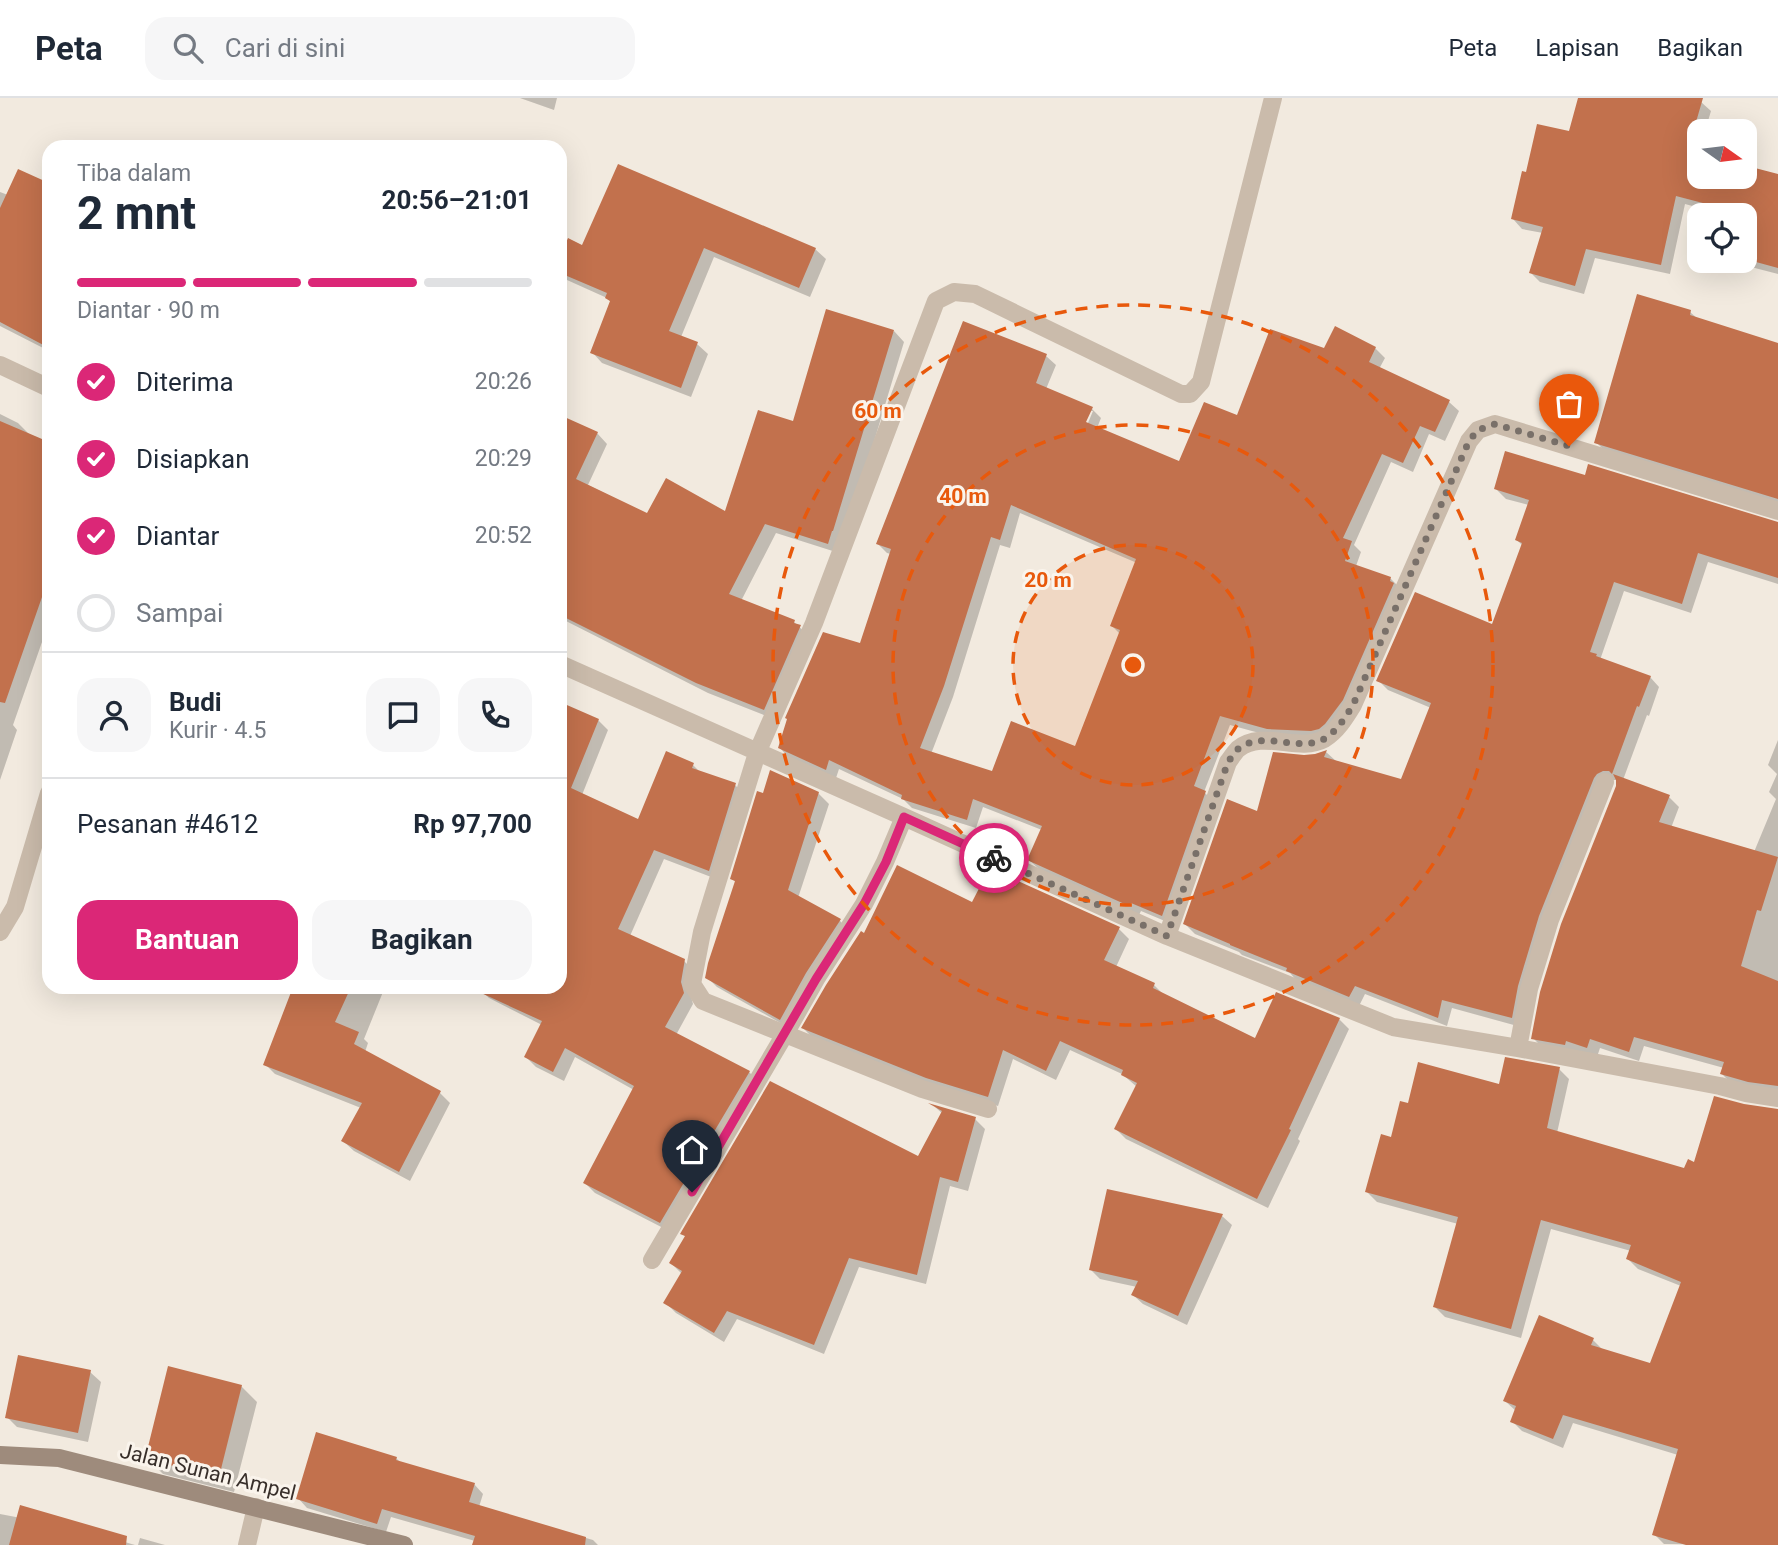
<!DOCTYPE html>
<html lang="id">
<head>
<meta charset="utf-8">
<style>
  body { margin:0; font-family:Roboto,sans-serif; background:#f6f6f7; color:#1f2937; height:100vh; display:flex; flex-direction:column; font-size:26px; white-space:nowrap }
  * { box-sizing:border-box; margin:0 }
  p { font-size:23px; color:#747a83 }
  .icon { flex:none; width:38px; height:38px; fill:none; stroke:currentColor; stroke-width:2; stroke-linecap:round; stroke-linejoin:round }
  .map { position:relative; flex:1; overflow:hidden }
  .side { position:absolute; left:42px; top:42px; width:525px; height:854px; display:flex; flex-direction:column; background:#fff; border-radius:21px; box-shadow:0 7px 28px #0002 }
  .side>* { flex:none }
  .needle { width:46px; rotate:104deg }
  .controls { position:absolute; left:1687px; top:21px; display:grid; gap:14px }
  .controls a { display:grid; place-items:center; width:70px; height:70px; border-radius:14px; background:#fff; box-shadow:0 7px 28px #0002; font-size:35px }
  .pin { position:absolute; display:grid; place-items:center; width:60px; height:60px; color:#fff; margin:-72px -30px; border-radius:50% 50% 50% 0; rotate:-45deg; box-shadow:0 0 7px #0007 }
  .pin .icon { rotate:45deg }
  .courier { position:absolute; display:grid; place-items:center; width:70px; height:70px; margin:-35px; border:5px solid #db2777; border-radius:50%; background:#fff; color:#222; box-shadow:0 2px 9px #0007 }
  .overview em { font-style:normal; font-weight:700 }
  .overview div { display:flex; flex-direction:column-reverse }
  .overview { display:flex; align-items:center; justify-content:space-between; height:119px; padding:0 35px }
  h1 { font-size:46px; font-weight:700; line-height:52px }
  .bar { display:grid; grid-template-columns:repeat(4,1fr); gap:10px 7px; align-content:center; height:84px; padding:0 35px }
  .bar i { height:9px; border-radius:5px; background:#e0e1e3 }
  .bar .on { background:#db2777 }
  .bar p { grid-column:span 4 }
  .line { display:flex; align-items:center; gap:18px; padding:0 35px; border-top:2px solid #e0e1e3 }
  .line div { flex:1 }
  .round { display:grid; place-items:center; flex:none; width:74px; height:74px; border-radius:21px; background:#f6f6f7 }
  ol { padding:0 35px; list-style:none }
  li { display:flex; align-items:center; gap:21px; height:77px }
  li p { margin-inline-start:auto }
  li .icon { padding:7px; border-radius:50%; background:#db2777; color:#fff; stroke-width:4 }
  li:last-child { color:#747a83 }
  li i { width:38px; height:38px; border:4px solid #e0e1e3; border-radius:50% }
  .cta { display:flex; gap:14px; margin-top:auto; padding:14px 35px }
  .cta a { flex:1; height:80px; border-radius:21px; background:#db2777; color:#fff; font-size:28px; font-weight:700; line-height:80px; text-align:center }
  .cta a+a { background:#f6f6f7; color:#1f2937 }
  header { display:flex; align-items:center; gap:42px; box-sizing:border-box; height:98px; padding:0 35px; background:#fff; border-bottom:2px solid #e0e1e3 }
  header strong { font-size:33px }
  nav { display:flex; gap:38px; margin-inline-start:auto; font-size:24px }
  .search { width:490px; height:63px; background:#f6f6f7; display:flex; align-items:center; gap:18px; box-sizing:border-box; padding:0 24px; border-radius:21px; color:#747a83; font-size:26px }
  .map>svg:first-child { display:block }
  .shadow { fill:#0003; fill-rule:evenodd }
  .building { fill:#c2714d; fill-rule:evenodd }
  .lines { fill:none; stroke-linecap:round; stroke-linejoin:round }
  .street { stroke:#cabbab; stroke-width:18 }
  .secondary { stroke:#9e8b7c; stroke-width:18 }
  .done { stroke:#797069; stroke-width:7; stroke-dasharray:0 12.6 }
  .route { stroke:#db2777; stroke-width:9 }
  .ring { fill:none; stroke:#e8590c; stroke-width:3.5; stroke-dasharray:12 9 }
  .labels { text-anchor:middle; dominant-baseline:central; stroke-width:6; stroke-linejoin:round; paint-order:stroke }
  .street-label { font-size:21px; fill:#382f2a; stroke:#faf4ec }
  .centre { fill:#e8590c; stroke:#faf4ec; stroke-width:3.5 }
  .ring-label { font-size:21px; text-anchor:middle; font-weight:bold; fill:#e8590c; stroke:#faf4ec; stroke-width:6; stroke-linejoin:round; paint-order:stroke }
</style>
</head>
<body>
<header>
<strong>Peta</strong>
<div class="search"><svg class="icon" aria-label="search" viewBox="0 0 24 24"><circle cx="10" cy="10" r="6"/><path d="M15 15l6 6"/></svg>Cari di sini</div>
<nav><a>Peta</a><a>Lapisan</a><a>Bagikan</a></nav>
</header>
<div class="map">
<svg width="1778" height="1447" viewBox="0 0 1778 1447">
  <rect width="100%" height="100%" fill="#f2eadf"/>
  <path class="shadow" d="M520 0H557L554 12Z
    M1579 0H1687L1701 4 1711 13 1705 33H1699V79H1745V66L1755 69 1758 72 1778 78V176L1751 169 1745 163V148L1751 124 1745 122V117H1726L1685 106 1670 176 1595 160 1584 196 1540 184 1531 175 1543 135 1522 131 1513 121 1527 76 1570 35Z
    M619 68 815 151 826 161 810 199 714 159 681 239 697 246 708 256 691 299 602 265 592 254 611 204 607 200 567 182 560 175V164L583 149Z
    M49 89V253L0 228V94L8 97Z
    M1690 214 1698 221 1778 357V407L1606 354 1596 344Z
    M1336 231 1375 250 1385 260 1379 271 1449 304 1459 313 1445 343 1429 336 1413 374 1391 364 1354 447 1361 454 1356 468 1391 481 1400 490 1331 638 1278 640 1230 627 1204 694 1214 704 1172 826 1141 813 1139 817 1039 771 1029 762 1042 732 983 709 976 730 912 710 903 701 839 671 836 680 789 660 780 650 861 548 891 456 887 455 878 446 1046 258 1056 267 1046 291 1092 311 1101 320 1097 330 1180 366 1325 252ZM1089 313H1093L1085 332 1081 331ZM1020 415 1137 465 1112 528 1120 536 1076 650 993 676 931 656 953 599 1000 447 1010 450Z
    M894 233 904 244 844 443 839 455 776 435 741 503 794 524 810 539 774 621 708 595 560 520V319L597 335 607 346 588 387 648 417 726 415 794 325Z
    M0 316 18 325 31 338 49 345V524L13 627 17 632 0 682Z
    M1586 379 1778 426V486L1708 464 1691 515 1624 493 1600 562 1650 579 1659 589 1649 618 1647 617 1623 682 1669 699 1679 709 1671 730 1754 754 1776 701 1769 694 1777 676 1768 667 1778 642V996L1732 986 1722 976 1724 970 1644 948 1639 963 1600 950 1597 959 1543 950 1533 940 1617 689 1618 682H1613L1549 828 1521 929 1452 910 1447 928 1365 896 1359 908 1297 883 1290 875 1242 857 1239 854 1195 836 1185 826 1259 715 1316 658 1326 654 1336 663 1402 683 1431 610 1388 592 1378 582 1493 529 1523 448 1517 442 1529 407 1506 401 1496 391Z
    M598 622 608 632 582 697 639 724 693 667 700 674 735 687 745 697 719 782 664 761 630 838 684 863 694 873 690 895 693 906 676 937 749 974 759 984 671 1134 595 1095 585 1085 634 992 575 959 564 983 536 969 526 959 542 927 489 900 479 890 560 889V623Z
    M818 695 829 706 798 800 840 823 850 833 791 931 717 889 707 879 737 785 732 781Z
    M973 807 1119 831 1129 841 1116 869 1154 887 1164 897 1256 942 1339 921 1349 931 1298 1041 1300 1043 1268 1110 1126 1041 1116 1031 1137 989 1122 976 1070 952 1056 982 1013 961 998 1008 938 990 813 940 803 930 865 837Z
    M289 889H385L364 941 368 945 365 954 440 995 450 1005 410 1083 354 1053 343 1043 361 1010 275 976 265 966 292 898 287 893Z
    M1559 971 1569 981 1557 1035 1685 1072 1778 1013 1777 1447 1664 1446 1654 1436 1678 1357 1573 1325 1563 1350 1522 1333 1512 1323 1516 1313 1505 1303 1540 1219 1593 1242 1604 1253 1651 1267 1681 1188 1638 1171 1628 1161 1631 1153 1551 1131 1521 1240 1445 1219 1435 1209 1458 1126 1377 1104 1367 1094 1409 1007 1500 988Z
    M935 1009 975 1021 985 1031 968 1093 950 1088 926 1186 859 1169 824 1256 737 1221 724 1244 676 1215 666 1205 682 1176 671 1165 686 1139 683 1136 919 1061 943 1016Z
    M1108 1093 1222 1118 1232 1127 1187 1227 1143 1206 1133 1197 1137 1189 1100 1181 1091 1172Z
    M90 1274 101 1284 88 1344 17 1329 7 1319Z
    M241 1288 257 1304 234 1394 163 1376 147 1360Z
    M396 1360 401 1365 474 1386 483 1396 479 1409 593 1442 598 1447H474L475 1443 391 1419 386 1434 307 1410 298 1400Z
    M0 1416 84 1432 135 1447H0Z
    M140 1440 165 1447H138Z"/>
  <path class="building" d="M1578 0H1703L1689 48 1699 51V79H1745V64L1755 67V70L1778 76V170L1745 161V116L1676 98 1661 167 1586 151 1575 188 1529 175 1543 129 1511 121 1522 73 1526 74 1537 26 1569 33Z
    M618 66 816 150 799 190 704 150 669 233 698 244 681 290 590 255 610 203 605 200 607 195 560 175V159L568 140 582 147Z
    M18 71 49 85V250L0 224V110Z
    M1637 196 1691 212 1690 217 1778 245V401L1594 345Z
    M826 211 894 232 833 433H832L828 446 765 426 729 496 795 522 794 525 801 527 764 612 696 585 560 517V317L598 334 576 381 647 415 666 380 725 413 758 312 793 323Z
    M963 223 1047 256 1036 285 1093 309 1086 324 1179 363 1204 304 1237 317 1270 231 1324 250 1335 228 1376 249 1369 264 1450 302 1435 334 1420 328 1403 365 1382 356 1343 440 1352 443 1345 463 1391 479 1390 483 1394 485 1343 602 1325 626 1319 631 1311 633 1267 631 1220 618 1194 688 1206 693 1162 818 1131 805 1129 808 1027 762 1042 728 973 701 967 722 901 701 902 697 829 662 826 672 778 650 787 621 785 620 823 534 860 545 891 451 876 446ZM1011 407 1136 461 1110 528 1120 532 1075 648 1011 623 992 673 920 650 944 588 991 439 1000 442Z
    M0 323 49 344V479L5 605 0 604Z
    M1505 353 1585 377 1588 366 1778 424V480L1698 455 1682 506 1614 484 1590 554 1597 556 1596 558 1651 578 1639 609 1637 608 1612 676 1609 673H1603L1597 676 1594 680 1539 818 1518 888 1512 920 1442 902 1438 920 1355 888 1349 899 1286 873 1287 870 1230 847V846L1183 826 1227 701 1257 713 1273 654 1304 657 1315 656 1327 652 1324 659 1401 681 1431 605 1376 583 1415 494 1492 526 1522 445 1515 442 1529 402 1494 391Z
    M560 604 599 621 571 690 638 721 666 653 694 665 692 670 736 685 709 773 654 752 618 831 685 861 681 884 684 895 665 929 750 973 660 1125 583 1085 634 988 565 950 553 974 524 959 542 923 468 889H560Z
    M770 672 819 694 788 792 841 821 806 875 780 922 705 880 708 865 735 783 730 781 757 693 763 695Z
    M1613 676 1670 697 1659 724 1778 759 1761 813 1757 812 1741 868 1778 883V988L1748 984 1720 976 1724 964 1634 939 1629 954 1590 941 1587 950 1566 943 1565 947 1531 941 1540 894 1561 826 1616 688V682Z
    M897 767 972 804 987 775 1015 788 1018 783 1120 829 1104 862 1155 885 1153 890 1255 940 1276 894 1340 920 1289 1031 1291 1032 1257 1101 1114 1031 1137 985 1121 977 1123 972 1060 943 1046 973 1003 952 988 999 926 980 801 930 826 887 861 833 864 835Z
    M293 889H351L335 924 359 934 354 946 441 993 399 1074 341 1043 362 1005 263 967Z
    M1505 959 1560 969 1547 1030 1684 1070 1688 1061 1694 1064 1714 998 1744 1006 1778 1011V1447H1686L1652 1437 1678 1351 1563 1317 1553 1341 1510 1324 1516 1308 1503 1303 1539 1217 1594 1240 1591 1247 1650 1265 1681 1184 1626 1161 1631 1147 1541 1122 1511 1231 1433 1209 1458 1119 1365 1094 1381 1036 1391 1039 1400 1003 1408 1005 1418 964 1499 986Z
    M770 983 918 1058 942 1013 928 1005 976 1019 958 1084 940 1079 917 1177 849 1160 814 1247 727 1213 714 1235 663 1205 682 1173 669 1165 685 1138 680 1136Z
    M1107 1091 1223 1116 1178 1218 1131 1197 1138 1183 1089 1172Z
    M18 1257 91 1272 78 1335 5 1320Z
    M168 1268 242 1287 219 1379 145 1361Z
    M316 1334 397 1359 396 1362 475 1385 469 1404 586 1439 585 1447H472L475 1438 382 1411 377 1426 296 1401Z
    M20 1407 127 1438 126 1447H9Z"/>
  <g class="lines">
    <path class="street" d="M0 267 49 290
      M560 566 904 719 1167 838 1393 929 1518 950 1720 988 1746 995 1778 1000
      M904 719 885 764 864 806 816 881 785 936 703 903 692 886 702 834 757 655 814 525 936 203 954 194 975 196 1181 296H1190L1201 284 1273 0
      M0 834 15 809 49 695
      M1167 838 1228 664C1231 660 1234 655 1238 651 1263 631 1298 655 1324 641 1337 633 1345 620 1353 607L1469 343 1478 332 1495 326 1778 413
      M1518 950 1529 891 1550 822 1605 684
      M652 1162 785 936 922 991 988 1011
      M247 1447 256 1409"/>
    <path class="secondary" d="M0 1357 59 1360 404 1447"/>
  </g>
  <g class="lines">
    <path class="done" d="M994 760 1167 838 1228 664C1231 660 1234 655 1238 651 1263 631 1298 655 1324 641 1337 633 1345 620 1353 607L1469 343 1478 332 1495 326 1569 348"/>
    <path class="route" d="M692 1094 816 881 864 806 886 764 904 719 994 760"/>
  </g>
  <circle cx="1133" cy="567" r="120" fill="#e8590c" fill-opacity=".12"/>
  <g class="ring">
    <circle cx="1133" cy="567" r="120"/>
    <circle cx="1133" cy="567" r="240"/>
    <circle cx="1133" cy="567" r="360"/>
  </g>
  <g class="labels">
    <g class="street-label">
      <text transform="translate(208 1374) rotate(14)">Jalan Sunan Ampel</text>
    </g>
  </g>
  <circle cx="1133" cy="567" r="10" class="centre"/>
  <g class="ring-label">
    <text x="878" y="320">60 m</text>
    <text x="963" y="405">40 m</text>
    <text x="1048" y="489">20 m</text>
  </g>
</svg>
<div class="controls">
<a><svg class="needle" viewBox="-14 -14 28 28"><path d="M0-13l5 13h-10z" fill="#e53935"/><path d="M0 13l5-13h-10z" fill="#747a83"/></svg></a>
<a><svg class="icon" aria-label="locate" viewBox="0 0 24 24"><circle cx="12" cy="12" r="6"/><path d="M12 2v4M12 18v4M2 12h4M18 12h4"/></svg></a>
</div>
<div class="pin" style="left:1569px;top:348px;background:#ea580c"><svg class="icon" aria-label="bag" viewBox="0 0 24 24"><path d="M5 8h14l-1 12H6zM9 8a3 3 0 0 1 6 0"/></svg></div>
<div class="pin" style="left:692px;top:1094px;background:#1f2937"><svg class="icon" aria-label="home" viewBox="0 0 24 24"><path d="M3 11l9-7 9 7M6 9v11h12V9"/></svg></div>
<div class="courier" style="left:994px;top:760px"><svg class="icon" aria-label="bike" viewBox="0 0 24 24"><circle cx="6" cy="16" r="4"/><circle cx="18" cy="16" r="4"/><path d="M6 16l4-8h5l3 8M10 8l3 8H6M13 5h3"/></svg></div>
<section class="side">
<div class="overview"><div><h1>2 mnt</h1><p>Tiba dalam</p></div><em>20:56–21:01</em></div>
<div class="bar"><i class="on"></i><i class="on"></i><i class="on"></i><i></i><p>Diantar · 90 m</p></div>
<ol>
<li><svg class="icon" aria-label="check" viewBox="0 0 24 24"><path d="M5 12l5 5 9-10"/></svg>Diterima<p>20:26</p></li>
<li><svg class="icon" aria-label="check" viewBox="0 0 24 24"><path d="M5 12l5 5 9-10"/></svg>Disiapkan<p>20:29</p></li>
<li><svg class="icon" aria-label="check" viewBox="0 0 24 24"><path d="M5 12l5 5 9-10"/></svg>Diantar<p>20:52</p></li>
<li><i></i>Sampai</li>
</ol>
<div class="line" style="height:126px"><a class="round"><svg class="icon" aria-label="person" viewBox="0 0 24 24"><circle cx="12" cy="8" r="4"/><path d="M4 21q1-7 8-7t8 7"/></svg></a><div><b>Budi</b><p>Kurir · 4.5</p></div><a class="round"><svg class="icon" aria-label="chat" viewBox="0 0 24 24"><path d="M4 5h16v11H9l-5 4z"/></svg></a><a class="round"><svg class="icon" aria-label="phone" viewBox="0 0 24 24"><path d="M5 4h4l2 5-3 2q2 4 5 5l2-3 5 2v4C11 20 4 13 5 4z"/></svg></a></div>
<div class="line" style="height:91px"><div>Pesanan #4612</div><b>Rp 97,700</b></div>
<div class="cta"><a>Bantuan</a><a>Bagikan</a></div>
</section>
</div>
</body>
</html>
